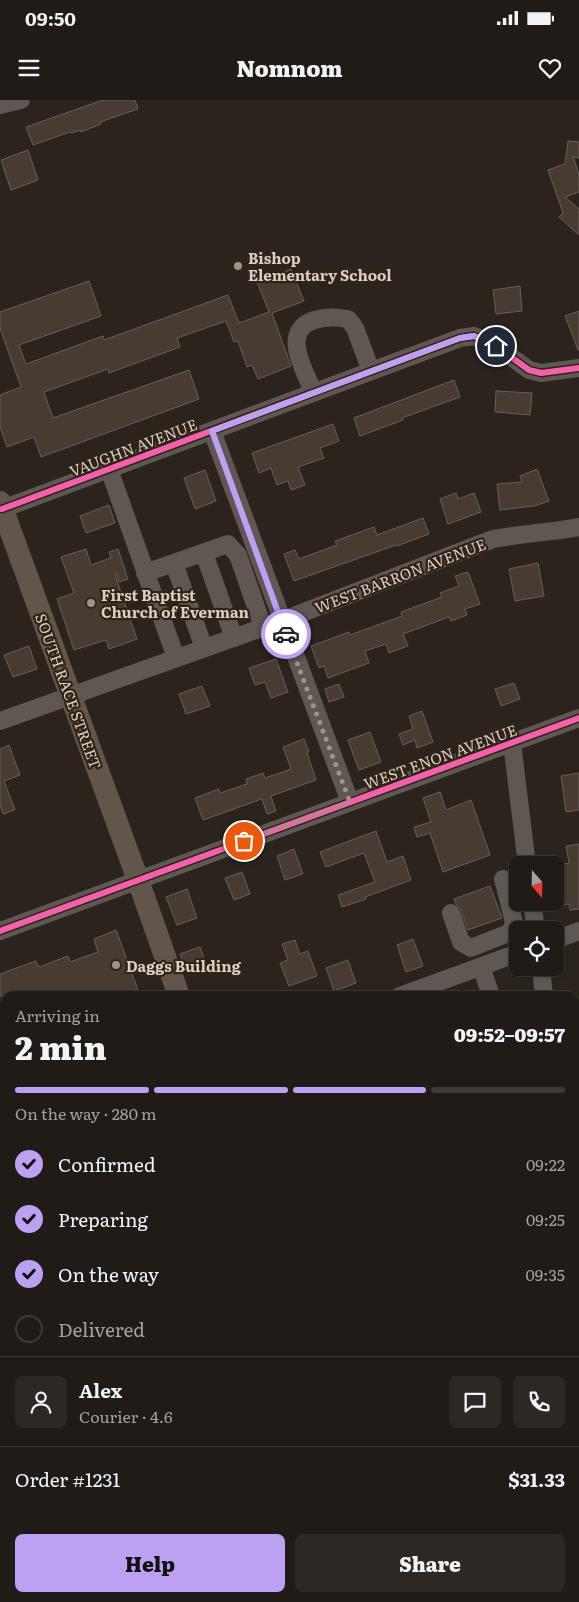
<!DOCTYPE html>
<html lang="en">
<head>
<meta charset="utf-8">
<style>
  body { margin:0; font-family:Literata,serif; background:#2d2823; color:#f1f3f6; height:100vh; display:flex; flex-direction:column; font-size:19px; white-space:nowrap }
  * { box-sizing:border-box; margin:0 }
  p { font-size:16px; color:#a2a1a1 }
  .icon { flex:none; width:28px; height:28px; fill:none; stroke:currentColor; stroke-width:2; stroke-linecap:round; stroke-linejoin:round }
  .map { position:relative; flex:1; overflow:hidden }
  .drawer { position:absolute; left:0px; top:891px; width:580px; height:611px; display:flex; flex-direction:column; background:#201b16; border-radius:15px 15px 0 0; box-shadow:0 1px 4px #0004,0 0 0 1px #3d3935 }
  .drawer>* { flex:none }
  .needle { width:32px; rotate:160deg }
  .fabs { position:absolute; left:509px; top:756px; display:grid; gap:10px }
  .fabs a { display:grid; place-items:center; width:55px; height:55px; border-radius:8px; background:#201b16; box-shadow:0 1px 4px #0004,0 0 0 1px #3d3935; font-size:25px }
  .pin { position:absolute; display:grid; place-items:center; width:42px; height:42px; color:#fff; margin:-21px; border:2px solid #fff; border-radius:50%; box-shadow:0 1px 5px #0007 }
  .courier { position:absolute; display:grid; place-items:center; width:50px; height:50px; margin:-25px; border:4px solid #bca0f2; border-radius:50%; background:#fff; color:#222; box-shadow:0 1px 6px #0007 }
  .headline em { font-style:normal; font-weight:800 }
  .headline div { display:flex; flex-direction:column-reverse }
  .headline { display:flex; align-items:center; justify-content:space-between; height:85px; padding:0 15px }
  h1 { font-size:32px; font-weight:800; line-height:38px }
  .bar { display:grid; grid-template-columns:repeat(4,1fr); gap:8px 5px; align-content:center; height:60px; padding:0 15px }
  .bar i { height:6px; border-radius:4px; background:#3d3935 }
  .bar .on { background:#bca0f2 }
  .bar p { grid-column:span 4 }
  .line { display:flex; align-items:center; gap:12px; padding:0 15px; border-top:1px solid #3d3935 }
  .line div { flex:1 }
  .round { display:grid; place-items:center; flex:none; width:52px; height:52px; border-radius:8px; background:#2d2823 }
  ol { padding:0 15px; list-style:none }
  li { display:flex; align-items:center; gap:15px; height:55px }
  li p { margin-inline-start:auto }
  li .icon { padding:5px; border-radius:50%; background:#bca0f2; color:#111; stroke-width:4 }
  li:last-child { color:#a2a1a1 }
  li i { width:28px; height:28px; border:2px solid #3d3935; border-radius:50% }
  .primary-button { display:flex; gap:10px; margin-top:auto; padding:10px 15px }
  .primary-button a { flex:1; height:58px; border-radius:8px; background:#bca0f2; color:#111; font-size:20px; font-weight:800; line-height:58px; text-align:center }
  .primary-button a+a { background:#2d2823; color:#f1f3f6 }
  .status { display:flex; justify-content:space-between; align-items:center; height:35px; padding:0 25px; background:#201b16; direction:ltr }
  .status svg { height:14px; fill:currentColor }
  header { display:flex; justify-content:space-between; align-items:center; height:65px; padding:0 15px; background:#201b16; font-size:22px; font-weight:800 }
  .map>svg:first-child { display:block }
  .green { fill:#44301b }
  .building { fill:#463c32; stroke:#66605a }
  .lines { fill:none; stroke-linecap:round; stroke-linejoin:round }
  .path { stroke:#5c5753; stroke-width:2.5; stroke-dasharray:2.5 4; stroke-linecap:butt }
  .minor { stroke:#5e5752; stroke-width:18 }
  .major { stroke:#60564b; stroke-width:22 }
  .cycleway-casing { stroke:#302417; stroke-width:9 }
  .cycleway { stroke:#f560ab; stroke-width:6 }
  .done { stroke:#9c948c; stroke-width:5; stroke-dasharray:0 9 }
  .route { stroke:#bca0f2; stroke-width:6 }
  .poi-dot { fill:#9c948c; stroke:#302417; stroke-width:2 }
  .labels { text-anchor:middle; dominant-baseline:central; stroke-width:4.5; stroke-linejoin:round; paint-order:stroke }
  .poi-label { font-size:15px; font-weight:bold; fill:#d9d0c8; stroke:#302417; text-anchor:start }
  .street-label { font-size:15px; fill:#d9d0c8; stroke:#302417 }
</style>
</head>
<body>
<div class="status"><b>09:50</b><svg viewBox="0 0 49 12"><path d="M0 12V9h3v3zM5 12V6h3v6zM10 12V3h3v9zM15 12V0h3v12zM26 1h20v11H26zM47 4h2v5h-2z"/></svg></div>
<header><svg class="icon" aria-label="menu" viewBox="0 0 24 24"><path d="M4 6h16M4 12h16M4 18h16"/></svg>Nomnom<svg class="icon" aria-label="heart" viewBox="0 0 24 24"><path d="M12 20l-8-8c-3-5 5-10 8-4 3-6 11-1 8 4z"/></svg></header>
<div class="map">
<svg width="579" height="1502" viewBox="0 0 579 1502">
  <rect width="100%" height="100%" fill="#2a241d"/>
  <path class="green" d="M579 947V1042L575 1012V949Z
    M575 1285 579 1316V1502H411L409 1498H575Z"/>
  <path class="building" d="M103 0H135L138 9 100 22 101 24 81 32V30L71 33 70 32 33 45 26 27Z
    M568 41 579 42V58L573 57 579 74V92L565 97 579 109V135L559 117 563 113 548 70 565 64Z
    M28 50 38 80 11 90 1 60Z
    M291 169 304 201 272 213 291 266 258 279 252 265 247 267 238 241 234 242 226 221 177 238 180 247 109 273 108 269 44 292 53 318 189 270 199 299 41 357 34 337 7 347 0 327V295L21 287 0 228V212L89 181 101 216 19 245 26 264 103 236 104 240 228 195 239 223 269 212 257 182Z
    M520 186 522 211 496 214 493 190Z
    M579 211V250H578L565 216Z
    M454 280 460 297 402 318 403 320 360 336 354 318Z
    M496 291 532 293 530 315 495 312Z
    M333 324 339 341 320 348 324 358 298 367 305 385 291 390 288 381 277 385 271 368 259 373 252 353Z
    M537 369 549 401 534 406 500 410 497 384 522 382 520 376Z
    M205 370 216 401 195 409 184 378Z
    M456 393 458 399 474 393 481 412 448 424 440 399Z
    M109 405 115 423 86 433 80 416Z
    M423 418 429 434 397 446 396 445 294 481 284 454 295 450 299 459 337 445 335 441 374 427 377 435Z
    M86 449 91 465 111 458 109 452 118 449 128 479 119 482 117 474 115 475 137 539 109 549 106 540 74 550 57 499 74 493 61 457Z
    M538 463 544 496 515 501 509 469Z
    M468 472 480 504 465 509 467 515 451 521 449 517 403 534 408 546 389 553 386 544 365 551 369 563 328 578 324 566 319 568 311 546 349 532 350 535 402 516 401 512 442 497 440 493 459 486 455 476Z
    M29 546 37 569 13 577 4 555Z
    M276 559 288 592 271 598 265 582 255 585 249 568Z
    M514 583 520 599 501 606 495 589Z
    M339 584 344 597 329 602 325 589Z
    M202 586 210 606 186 614 179 594Z
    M422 611 433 642 417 648 415 640 403 645 399 634 413 629 409 616Z
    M370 632 381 662 359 670 348 640Z
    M304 639 309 652 307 653 316 680 271 696 276 711 267 714 262 699 203 720 195 698 219 689 220 693 247 684 246 679 263 673 265 678 291 669 283 647Z
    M9 645 20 675 4 681 15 710 3 714 0 705V649Z
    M579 673V710L566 712 561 676Z
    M440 692 446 710 471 700 490 755 443 772 430 733 417 737 414 727 431 722 423 698Z
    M376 731 387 762 403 756 411 780 365 797 366 799 342 807 338 795 375 782 364 753 326 767 320 752Z
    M579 744V809L570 810 569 804 555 806V793L562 791 558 765 569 763 566 746Z
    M294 749 303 774 285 780 277 756Z
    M242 772 250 794 234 800 225 778Z
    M490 786 502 818 468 830 461 810 456 804 454 799Z
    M187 789 197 818 177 825 166 797Z
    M116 830 138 890 122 896H115L113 892 101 896H0V874L36 861 39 867 68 856 70 862 98 852 94 839Z
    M413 839 423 866 406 872 397 845Z
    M295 840 300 854 308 851 317 876 289 886 280 863 288 860 282 844Z
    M200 847 205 861 185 868 180 854Z
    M348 860 356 883 334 891 326 868Z"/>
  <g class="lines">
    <path class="path" d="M575 1291 579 1318
      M575 1346 579 1347
      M575 1398 579 1396
      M575 1453 579 1452
      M419 1498 421 1502"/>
    <path class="minor" d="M0 5 21 0
      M314 293C308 279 299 263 297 248 292 218 326 215 348 219L355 228 371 271
      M212 331 350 702
      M109 369 176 558
      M2 409 460 238 474 236 496 246 529 270 541 273 579 268
      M204 453 234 538
      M174 463 204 548
      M145 473 228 444 238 455 263 527
      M0 621 281 521 493 439C521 434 550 432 579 427
      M512 643 527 765
      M503 779 510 806 519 802
      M532 802 536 830
      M451 813 461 842 471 848 511 832 514 823 510 806
      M0 831 579 618
      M555 840 579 831
      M481 866 491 896
      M541 868 544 896
      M400 896 518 853
      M0 981 5 996
      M0 1041 5 1039
      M575 1146 579 1178
      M0 1255 5 1254
      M170 1498 172 1502
      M371 1502 383 1498"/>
    <path class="major" d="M0 402 138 780 179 896
      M394 1498 396 1502"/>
    <g class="cycleway-casing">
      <path id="cycleway" d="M2 409 460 238 474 236 496 246 529 270 541 273 579 268
        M0 831 579 618"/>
    </g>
    <use href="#cycleway" class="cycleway"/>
  </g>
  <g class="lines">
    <path class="done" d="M244 741 350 702 286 534"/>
    <path class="route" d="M286 534 212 331 460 238 474 236 496 246"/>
  </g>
  <g class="poi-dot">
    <circle cx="238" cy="166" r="5"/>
    <circle cx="91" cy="503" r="5"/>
    <circle cx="116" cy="865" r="5"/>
  </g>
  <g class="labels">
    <g class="poi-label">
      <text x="248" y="157">Bishop<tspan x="248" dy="17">Elementary School</tspan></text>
      <text x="101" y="494">First Baptist<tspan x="101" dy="17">Church of Everman</tspan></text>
      <text x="126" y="865">Daggs Building</text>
    </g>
    <g class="street-label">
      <text transform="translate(133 347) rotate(-21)">VAUGHN AVENUE</text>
      <text transform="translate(400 475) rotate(-21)">WEST BARRON AVENUE</text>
      <text transform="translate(69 591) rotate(70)">SOUTH RACE STREET</text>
      <text transform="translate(440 656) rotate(-20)">WEST ENON AVENUE</text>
    </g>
  </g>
</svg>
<div class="fabs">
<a><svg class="needle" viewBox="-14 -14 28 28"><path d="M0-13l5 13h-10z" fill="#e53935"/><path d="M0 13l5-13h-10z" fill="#a2a1a1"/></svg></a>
<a><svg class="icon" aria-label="locate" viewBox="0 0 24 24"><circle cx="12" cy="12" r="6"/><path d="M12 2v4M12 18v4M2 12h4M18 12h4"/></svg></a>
</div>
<div class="pin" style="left:244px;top:741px;background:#ea580c"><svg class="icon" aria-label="bag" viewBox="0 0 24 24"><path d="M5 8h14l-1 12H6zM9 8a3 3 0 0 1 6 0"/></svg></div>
<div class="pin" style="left:496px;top:246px;background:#1f2937"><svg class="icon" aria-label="home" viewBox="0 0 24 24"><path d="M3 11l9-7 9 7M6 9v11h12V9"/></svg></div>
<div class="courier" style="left:286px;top:534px"><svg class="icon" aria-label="car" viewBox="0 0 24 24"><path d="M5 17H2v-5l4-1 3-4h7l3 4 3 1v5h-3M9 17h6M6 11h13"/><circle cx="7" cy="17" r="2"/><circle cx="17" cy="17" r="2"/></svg></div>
<section class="drawer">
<div class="headline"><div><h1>2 min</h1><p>Arriving in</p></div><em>09:52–09:57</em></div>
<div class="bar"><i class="on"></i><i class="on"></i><i class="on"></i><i></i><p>On the way · 280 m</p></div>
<ol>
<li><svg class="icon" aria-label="check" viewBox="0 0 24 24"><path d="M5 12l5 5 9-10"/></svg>Confirmed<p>09:22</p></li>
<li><svg class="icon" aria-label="check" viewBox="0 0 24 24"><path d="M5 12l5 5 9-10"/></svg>Preparing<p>09:25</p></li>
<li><svg class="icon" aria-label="check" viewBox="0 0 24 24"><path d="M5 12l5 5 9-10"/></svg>On the way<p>09:35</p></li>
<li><i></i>Delivered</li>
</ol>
<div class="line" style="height:90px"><a class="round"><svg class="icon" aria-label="person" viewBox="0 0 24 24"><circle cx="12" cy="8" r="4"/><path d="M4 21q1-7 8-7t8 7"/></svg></a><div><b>Alex</b><p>Courier · 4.6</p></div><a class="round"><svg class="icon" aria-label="chat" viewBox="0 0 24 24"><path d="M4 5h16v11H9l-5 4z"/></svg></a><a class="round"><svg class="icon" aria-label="phone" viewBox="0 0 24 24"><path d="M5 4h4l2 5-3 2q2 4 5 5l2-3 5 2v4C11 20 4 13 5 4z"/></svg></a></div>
<div class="line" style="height:65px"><div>Order #1231</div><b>$31.33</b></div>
<div class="primary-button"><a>Help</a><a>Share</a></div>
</section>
</div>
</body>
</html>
